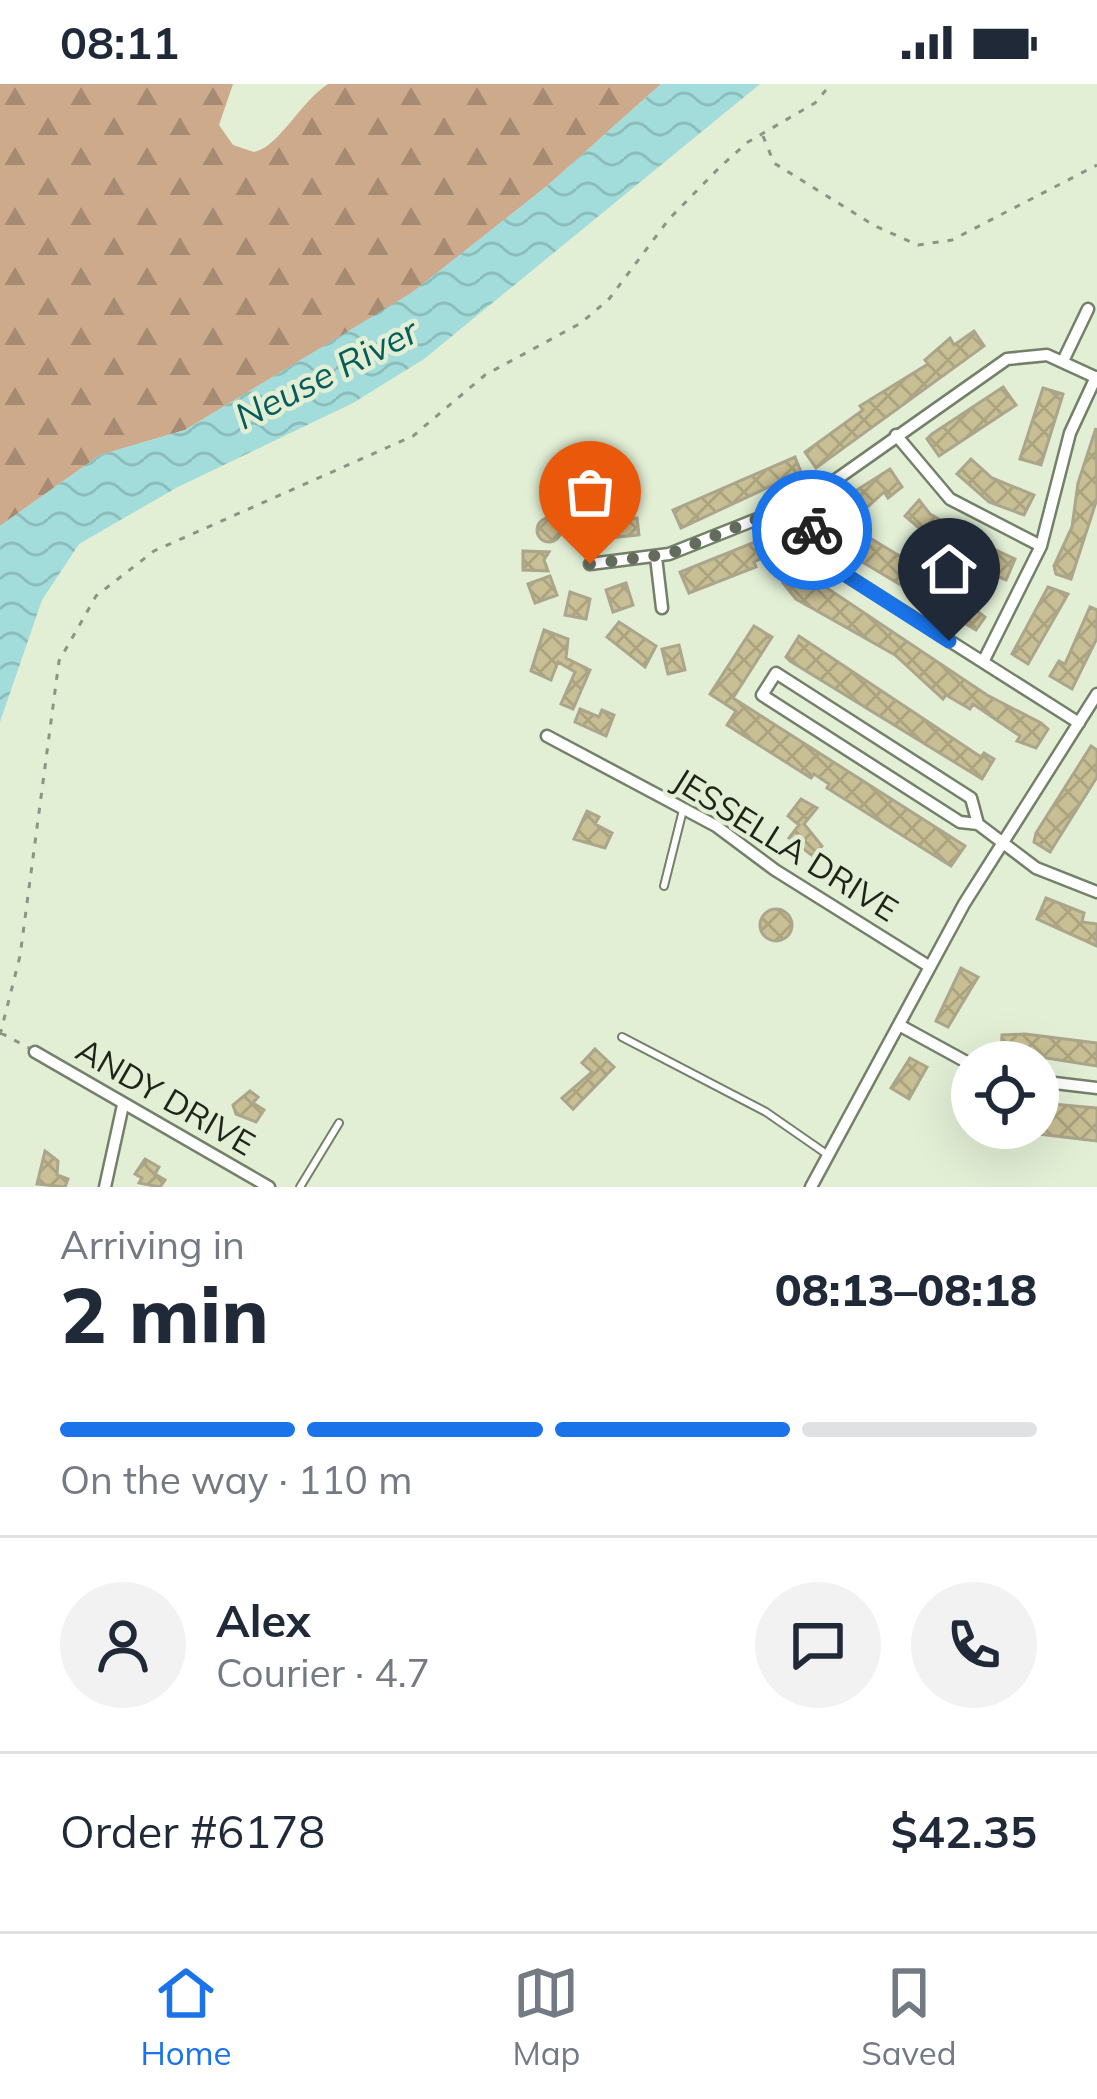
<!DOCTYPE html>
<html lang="en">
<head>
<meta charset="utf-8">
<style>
  body { margin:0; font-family:Mulish,sans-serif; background:#f2f2f3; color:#1f2937; height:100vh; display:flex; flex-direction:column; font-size:45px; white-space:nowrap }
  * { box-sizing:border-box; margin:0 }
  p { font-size:39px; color:#747a83 }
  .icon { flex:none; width:66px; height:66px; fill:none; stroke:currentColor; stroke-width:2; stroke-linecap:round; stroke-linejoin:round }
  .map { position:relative; height:1103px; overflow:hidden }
  .panel { display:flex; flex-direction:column; background:#fff; flex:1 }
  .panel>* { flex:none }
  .tools { position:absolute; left:951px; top:957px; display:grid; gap:24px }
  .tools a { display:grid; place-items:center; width:108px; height:108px; border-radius:50%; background:#fff; box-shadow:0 12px 48px #0002; font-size:60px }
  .pin { position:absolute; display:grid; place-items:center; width:102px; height:102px; color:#fff; margin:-123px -51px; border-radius:50% 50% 50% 0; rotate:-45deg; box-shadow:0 0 12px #0007 }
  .pin .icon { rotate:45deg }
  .courier { position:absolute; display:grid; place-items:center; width:120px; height:120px; margin:-60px; border:9px solid #1a73e8; border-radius:50%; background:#fff; color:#222; box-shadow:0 3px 15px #0007 }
  .head em { font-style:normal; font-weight:800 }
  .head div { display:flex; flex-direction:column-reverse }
  .head { display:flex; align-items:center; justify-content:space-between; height:204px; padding:0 60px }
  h1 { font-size:78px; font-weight:800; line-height:90px }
  .bar { display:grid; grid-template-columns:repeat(4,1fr); gap:18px 12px; align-content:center; height:144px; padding:0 60px }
  .bar i { height:15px; border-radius:9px; background:#e0e1e3 }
  .bar .on { background:#1a73e8 }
  .bar p { grid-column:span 4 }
  .line { display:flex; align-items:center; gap:30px; padding:0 60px; border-top:3px solid #e0e1e3 }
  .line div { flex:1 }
  .round { display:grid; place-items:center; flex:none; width:126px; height:126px; border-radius:63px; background:#f2f2f3 }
  .status { display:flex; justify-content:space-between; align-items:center; height:84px; padding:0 60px; background:#fff; direction:ltr }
  .status svg { height:33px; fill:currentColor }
  .dock { display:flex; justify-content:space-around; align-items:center; height:168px; border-top:3px solid #e0e1e3; background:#fff; font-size:33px; color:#747a83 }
  .dock a { display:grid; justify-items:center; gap:6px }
  .dock .on { color:#1a73e8 }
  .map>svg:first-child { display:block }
  .forest { fill:url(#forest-firs) }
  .water { fill:url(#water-waves) }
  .building { fill:url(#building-cross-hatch); stroke:#aba58b; stroke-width:3 }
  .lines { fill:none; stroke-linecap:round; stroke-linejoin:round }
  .lane-casing { stroke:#748069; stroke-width:10 }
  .street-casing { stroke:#748069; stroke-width:15 }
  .path { stroke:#8c9583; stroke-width:3; stroke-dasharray:6 9; stroke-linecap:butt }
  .lane { stroke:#fff; stroke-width:6 }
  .street { stroke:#fff; stroke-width:10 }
  .done { stroke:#636b5c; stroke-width:12; stroke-dasharray:0 21.6 }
  .route { stroke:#1a73e8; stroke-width:15 }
  .labels { text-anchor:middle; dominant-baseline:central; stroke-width:9; stroke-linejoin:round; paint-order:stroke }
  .street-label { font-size:33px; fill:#1f241b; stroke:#e2efd5 }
  .water-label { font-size:36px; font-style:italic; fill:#065b5c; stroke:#e2efd5 }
</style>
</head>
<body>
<div class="status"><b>08:11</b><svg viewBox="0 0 49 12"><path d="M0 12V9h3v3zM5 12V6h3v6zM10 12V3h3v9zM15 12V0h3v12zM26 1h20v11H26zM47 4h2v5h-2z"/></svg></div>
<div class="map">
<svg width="1097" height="1103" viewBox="0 0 1097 1103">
  <defs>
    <pattern id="forest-firs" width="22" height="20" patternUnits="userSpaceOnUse" patternTransform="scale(3)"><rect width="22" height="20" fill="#cdaa8c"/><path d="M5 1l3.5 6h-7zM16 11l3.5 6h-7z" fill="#a68a72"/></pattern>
    <pattern id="water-waves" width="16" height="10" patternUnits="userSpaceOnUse" patternTransform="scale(3)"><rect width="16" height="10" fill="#a2dcdb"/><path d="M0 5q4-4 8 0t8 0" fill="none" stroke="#8bbdbb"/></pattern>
    <pattern id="building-cross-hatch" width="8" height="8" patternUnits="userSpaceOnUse" patternTransform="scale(3)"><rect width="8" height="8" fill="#c9bf94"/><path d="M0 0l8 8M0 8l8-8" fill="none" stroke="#aca47f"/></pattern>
  </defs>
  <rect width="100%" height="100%" fill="#e2efd5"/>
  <path class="forest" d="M0 0H233L219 41 233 61 254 68C279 63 300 18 328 0H661L547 102 412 209 185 346 100 371 0 442Z"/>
  <path class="water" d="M661 0H760L424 275 353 319 176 404 79 460 42 516 0 638V442L100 371 185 346 411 209 547 102Z"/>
  <path class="building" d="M974 247 984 262 816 384 805 368 863 326 860 322 928 280 925 276 950 254 954 261Z
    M1003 303 1016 321 939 372 927 355 932 350Z
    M1043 304 1063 310 1041 381 1020 375Z
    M1096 344 1097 415 1071 495 1056 490 1054 482 1072 443 1078 399Z
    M795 373 801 388 681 444 673 426Z
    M971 375 992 394 1034 411 1024 431 989 418 957 390Z
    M890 385 902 403 888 414 884 408 842 446 829 427 833 421Z
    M919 416 930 430 958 446 945 466 905 432Z
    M613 426 615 438 637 434 639 451 609 454 600 452 598 442 574 445 572 431Z
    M537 446a12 12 0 1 1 24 0a12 12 0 1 1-24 0Z
    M790 444 798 464 784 470 782 465 754 478 756 483 689 509 680 488Z
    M865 451 903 474 900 480 928 497 931 492 985 533 976 546 859 476 862 471 855 466Z
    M970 454 1015 475 1006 496 959 476Z
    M523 467 549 468 544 476 548 487 523 486Z
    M802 483 818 504 821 500 987 611 1041 639 1048 645 1036 664 1017 657 1020 652 973 620 970 625 946 611 943 615 895 571 796 515 783 499Z
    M550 492 557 511 535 519 528 500Z
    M626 499 633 521 613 528 606 506Z
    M1048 503 1068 510 1028 580 1012 570Z
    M570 508 590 515 586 535 565 531Z
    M1090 523 1097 526V554L1072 605 1050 592 1059 577 1065 580Z
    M619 538 656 562 645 583 607 553Z
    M754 542 772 553 733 614 965 762 951 782 827 704 829 700 814 690 811 694 727 641 736 627 710 610Z
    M544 546 568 555 566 574 590 586 573 625 561 620 575 588 558 578 551 596 531 587Z
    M799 552 981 673 984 669 994 675 982 695 790 577 786 573Z
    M679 561 685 586 668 590 662 565Z
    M580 625 599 633 602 626 614 631 606 652 575 638Z
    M1091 662 1097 666V693L1050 768 1034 758 1036 749Z
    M801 715 817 724 804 740 822 762 814 773 789 754 799 741 788 732Z
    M587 727 599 733 595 740 612 749 605 764 574 755Z
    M1046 814 1084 829 1082 838 1097 840V862L1037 835Z
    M760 841a16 16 0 1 1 32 0a16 16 0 1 1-32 0Z
    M961 884 978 893 948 943 936 937Z
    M1025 950 1097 959V982L1001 967 1002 951Z
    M595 965 614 983 573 1025 562 1014 592 988 582 979Z
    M910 974 927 983 909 1015 891 1004Z
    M250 1007 258 1013 253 1019 264 1026 256 1038 236 1030 233 1021Z
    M1041 1019 1097 1024V1057L1038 1050Z
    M45 1067 58 1077 57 1091 68 1095 65 1103 37 1100Z
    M145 1075 159 1083 155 1090 165 1096 160 1103 139 1099 142 1094 135 1090Z"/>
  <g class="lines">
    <g class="lane-casing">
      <path id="lane" d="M664 802 683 726
        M622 953 766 1028 828 1071
        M300 1103 339 1039"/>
    </g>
    <g class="street-casing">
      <path id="street" d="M1063 277 1088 225
        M896 351 950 415 1041 462
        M799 418 823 468 838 486 1079 639
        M656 473 662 524
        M590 480 669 470 810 414 1007 275 1047 271 1097 294
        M983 578 1041 462 1070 349 1096 293
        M547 652 716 742 775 786 930 883
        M978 740 971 714 776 589 762 611 960 738 978 740 1036 784 1097 808
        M899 941 972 981
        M35 968 269 1103
        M1038 997 1097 1004
        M105 1103 123 1021
        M811 1103 964 820 1097 610"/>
    </g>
    <path class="path" d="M763 52 774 79 875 142 918 161 952 156 1097 81
      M1 949 29 964
      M0 951 20 872 59 577 96 512 154 467 413 352 485 291 581 239 609 215 669 135 719 84 748 58 815 19 831 0"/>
    <use href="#lane" class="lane"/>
    <use href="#street" class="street"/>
  </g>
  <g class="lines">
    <path class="done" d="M590 480 669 470 799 418 812 446"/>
    <path class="route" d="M812 446 838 486 949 557"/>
  </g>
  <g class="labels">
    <g class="street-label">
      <text transform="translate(786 760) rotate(32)">JESSELLA DRIVE</text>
      <text transform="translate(166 1012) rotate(30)">ANDY DRIVE</text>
    </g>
    <g class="water-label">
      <text transform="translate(326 289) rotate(-27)">Neuse River</text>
    </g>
  </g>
</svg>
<div class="tools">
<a><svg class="icon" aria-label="locate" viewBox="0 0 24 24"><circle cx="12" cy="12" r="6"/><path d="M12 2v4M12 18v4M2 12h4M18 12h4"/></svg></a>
</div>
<div class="pin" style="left:590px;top:480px;background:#ea580c"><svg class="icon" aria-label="bag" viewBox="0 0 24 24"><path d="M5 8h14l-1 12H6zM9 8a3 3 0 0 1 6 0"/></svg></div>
<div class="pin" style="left:949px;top:557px;background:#1f2937"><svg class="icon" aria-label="home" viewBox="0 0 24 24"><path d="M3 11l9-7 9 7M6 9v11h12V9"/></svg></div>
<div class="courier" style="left:812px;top:446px"><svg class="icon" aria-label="bike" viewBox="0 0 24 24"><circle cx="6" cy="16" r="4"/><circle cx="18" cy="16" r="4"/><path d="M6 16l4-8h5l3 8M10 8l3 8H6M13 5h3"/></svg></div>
</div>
<section class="panel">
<div class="head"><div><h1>2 min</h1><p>Arriving in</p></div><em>08:13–08:18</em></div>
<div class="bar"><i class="on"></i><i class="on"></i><i class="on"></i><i></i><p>On the way · 110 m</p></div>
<div class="line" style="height:216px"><a class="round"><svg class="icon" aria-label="person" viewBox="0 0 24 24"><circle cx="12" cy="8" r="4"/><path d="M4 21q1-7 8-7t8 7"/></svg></a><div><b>Alex</b><p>Courier · 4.7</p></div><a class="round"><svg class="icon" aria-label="chat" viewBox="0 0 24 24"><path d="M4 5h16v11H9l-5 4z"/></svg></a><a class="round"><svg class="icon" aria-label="phone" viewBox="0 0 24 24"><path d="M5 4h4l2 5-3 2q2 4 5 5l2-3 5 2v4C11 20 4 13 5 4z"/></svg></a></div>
<div class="line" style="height:156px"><div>Order #6178</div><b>$42.35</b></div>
</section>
<nav class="dock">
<a class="on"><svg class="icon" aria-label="home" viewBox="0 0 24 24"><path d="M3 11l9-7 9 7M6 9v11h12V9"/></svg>Home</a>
<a><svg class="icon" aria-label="map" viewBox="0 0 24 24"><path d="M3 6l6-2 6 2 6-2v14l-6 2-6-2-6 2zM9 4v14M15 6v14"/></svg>Map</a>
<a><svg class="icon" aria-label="saved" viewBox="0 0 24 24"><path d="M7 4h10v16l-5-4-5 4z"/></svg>Saved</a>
</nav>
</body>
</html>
